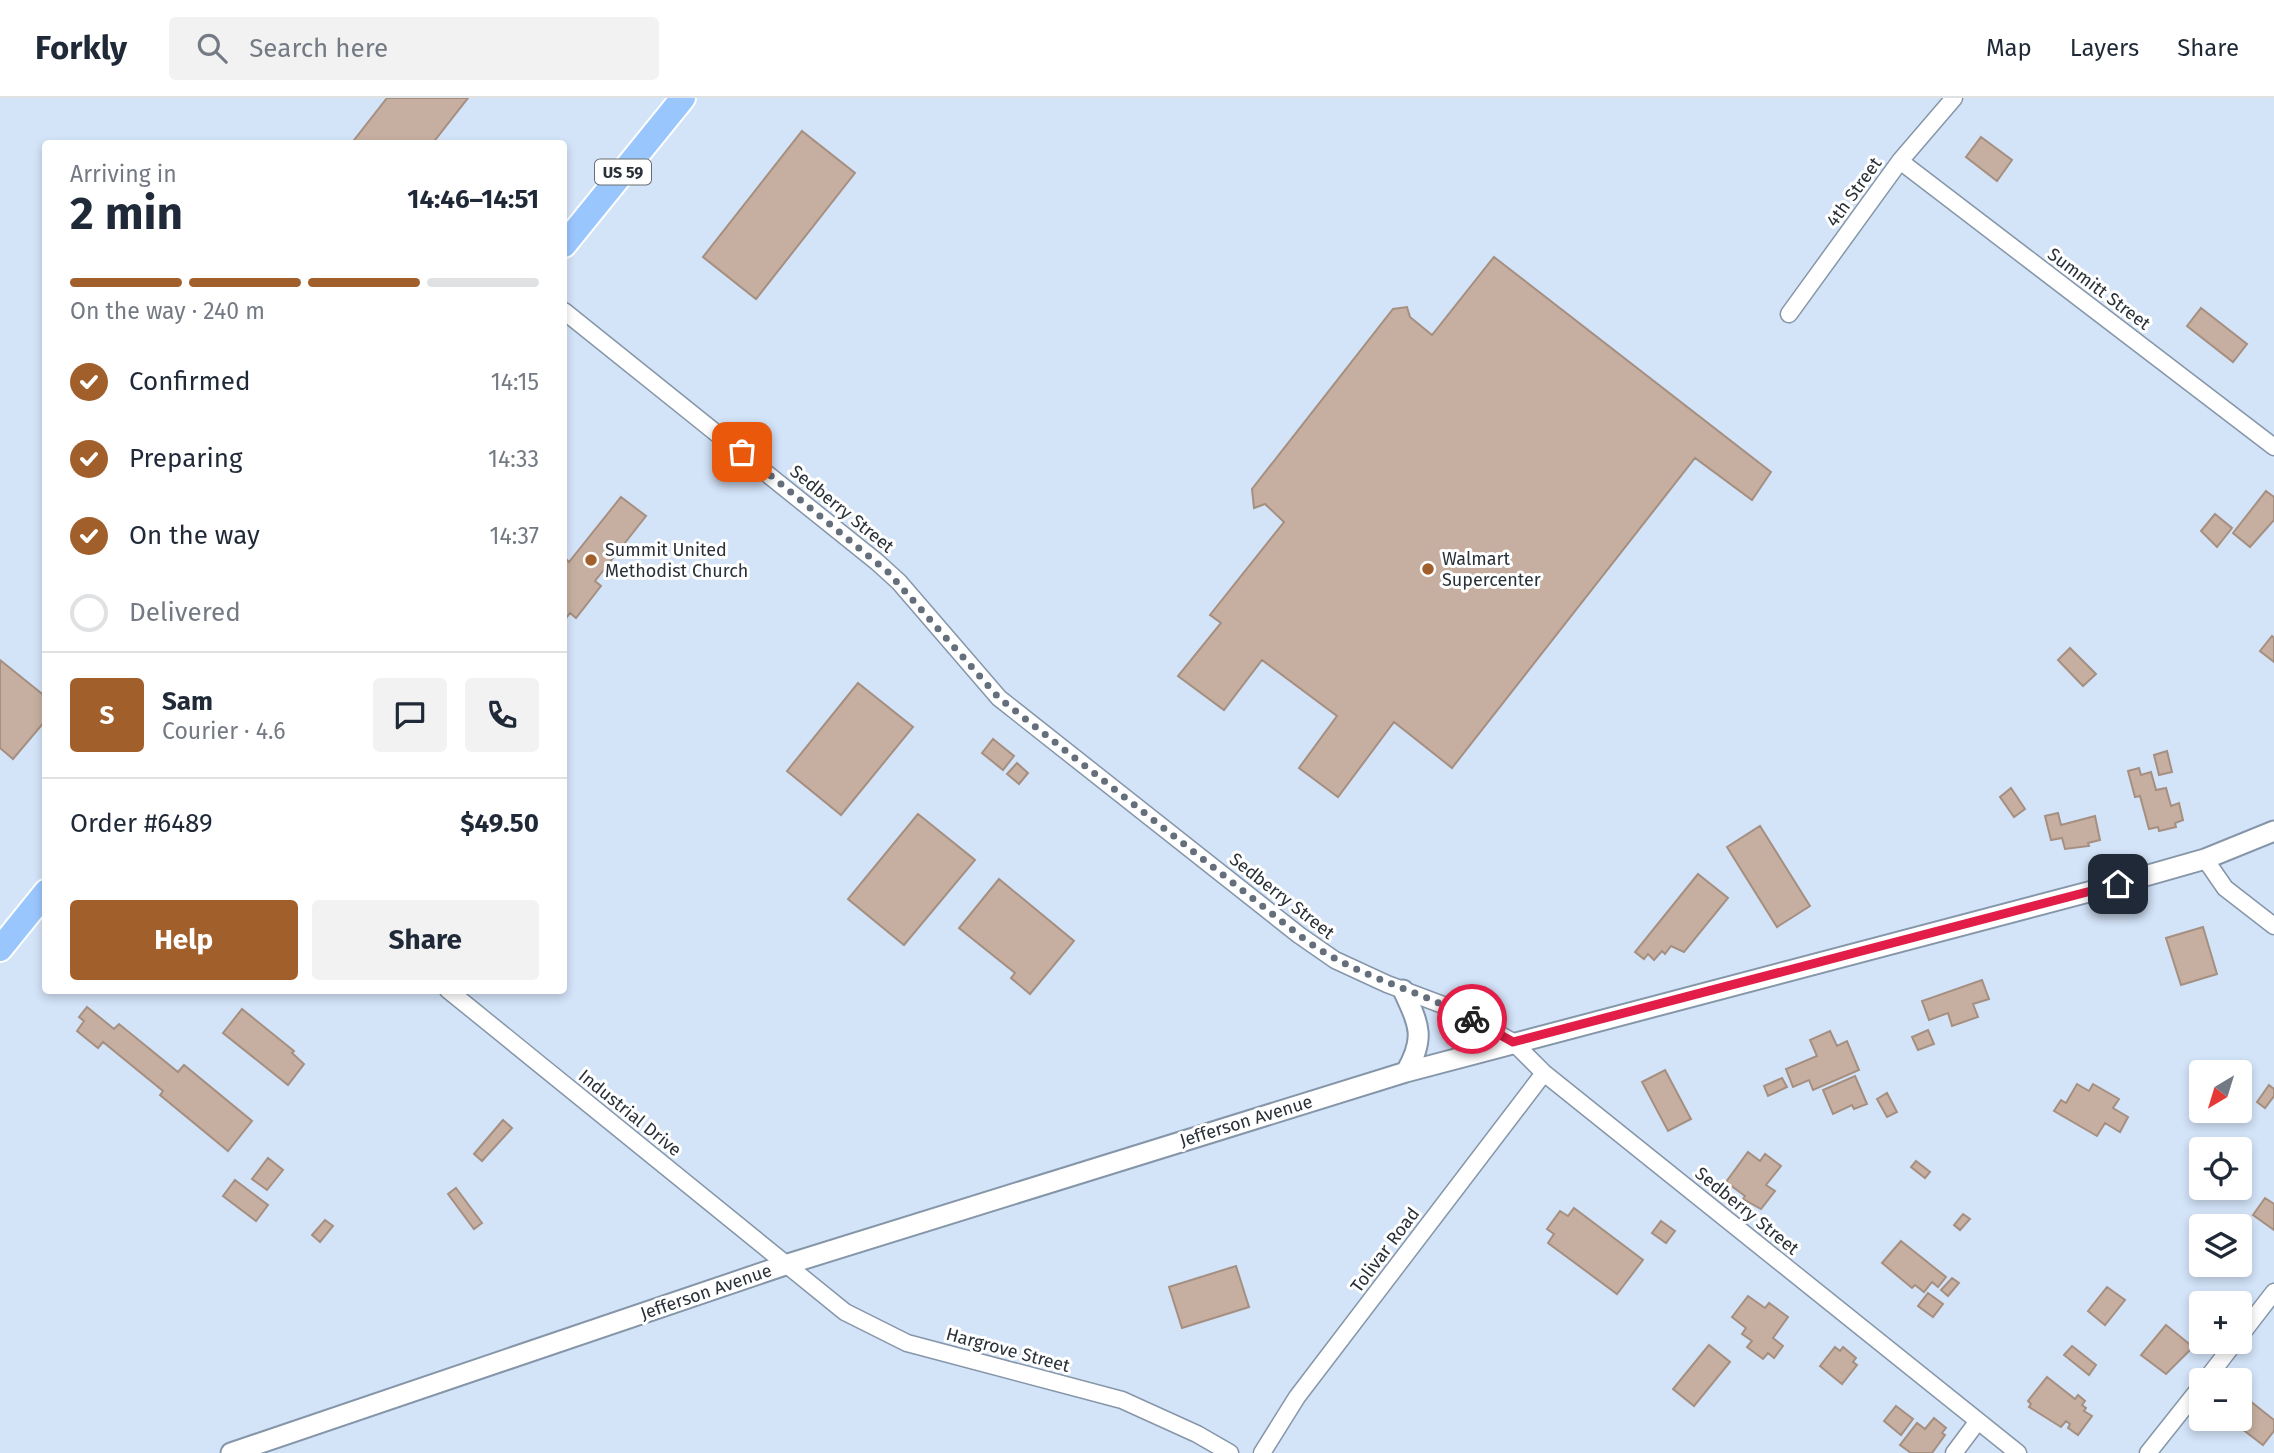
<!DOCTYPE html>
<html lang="en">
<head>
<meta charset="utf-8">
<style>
  body { margin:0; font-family:"Fira Sans",sans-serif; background:#f2f2f3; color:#1f2937; height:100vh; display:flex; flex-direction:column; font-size:26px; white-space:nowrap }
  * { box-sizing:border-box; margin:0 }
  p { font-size:23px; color:#747a83 }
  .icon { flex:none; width:38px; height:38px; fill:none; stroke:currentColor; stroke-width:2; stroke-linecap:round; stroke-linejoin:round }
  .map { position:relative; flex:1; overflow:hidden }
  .panel { position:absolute; left:42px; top:42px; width:525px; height:854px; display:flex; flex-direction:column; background:#fff; border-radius:7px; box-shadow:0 4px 10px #0003 }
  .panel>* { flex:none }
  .needle { width:46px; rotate:218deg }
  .controls { position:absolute; left:2189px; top:962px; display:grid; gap:14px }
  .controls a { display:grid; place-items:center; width:63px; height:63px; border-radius:7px; background:#fff; box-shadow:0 4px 10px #0003; font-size:35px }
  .pin { position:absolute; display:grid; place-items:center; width:60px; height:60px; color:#fff; margin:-30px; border-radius:14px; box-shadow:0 4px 10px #0006 }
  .courier { position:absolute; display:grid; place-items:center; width:70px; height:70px; margin:-35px; border:5px solid #e11d48; border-radius:50%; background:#fff; color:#222; box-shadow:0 2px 9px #0007 }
  .headline em { font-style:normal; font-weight:700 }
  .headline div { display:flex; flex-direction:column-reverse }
  .headline { display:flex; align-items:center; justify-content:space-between; height:119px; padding:0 28px }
  h1 { font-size:46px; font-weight:700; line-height:52px }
  .bar { display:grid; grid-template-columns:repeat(4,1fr); gap:10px 7px; align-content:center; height:84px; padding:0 28px }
  .bar i { height:9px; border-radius:5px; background:#e0e1e3 }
  .bar .current { background:#a15f2b }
  .bar p { grid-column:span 4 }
  .line { display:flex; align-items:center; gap:18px; padding:0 28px; border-top:2px solid #e0e1e3 }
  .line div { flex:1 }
  .round { display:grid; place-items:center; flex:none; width:74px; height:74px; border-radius:7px; background:#f2f2f3 }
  ol { padding:0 28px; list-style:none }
  li { display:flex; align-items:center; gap:21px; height:77px }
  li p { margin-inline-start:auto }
  li .icon { padding:7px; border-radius:50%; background:#a15f2b; color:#fff; stroke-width:4 }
  li:last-child { color:#747a83 }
  li i { width:38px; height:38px; border:4px solid #e0e1e3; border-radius:50% }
  .action { display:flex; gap:14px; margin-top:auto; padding:14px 28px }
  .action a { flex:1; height:80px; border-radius:7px; background:#a15f2b; color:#fff; font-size:28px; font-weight:700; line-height:80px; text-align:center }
  .action a+a { background:#f2f2f3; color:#1f2937 }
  header { display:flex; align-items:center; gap:42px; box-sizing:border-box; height:98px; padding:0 35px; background:#fff; border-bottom:2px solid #e0e1e3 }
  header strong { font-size:33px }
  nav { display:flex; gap:38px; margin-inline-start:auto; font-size:24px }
  .search { width:490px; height:63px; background:#f2f2f3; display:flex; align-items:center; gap:18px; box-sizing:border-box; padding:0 24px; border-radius:7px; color:#747a83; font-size:26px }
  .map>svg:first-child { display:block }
  .building { fill:#c6afa0; stroke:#a58f81; stroke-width:2 }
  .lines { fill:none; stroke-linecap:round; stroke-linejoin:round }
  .minor-casing { stroke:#8696a9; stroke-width:19 }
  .tertiary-casing { stroke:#8696a9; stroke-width:23 }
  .trunk-casing { stroke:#fff; stroke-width:28 }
  .minor { stroke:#fff; stroke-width:16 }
  .tertiary { stroke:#fff; stroke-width:19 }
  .trunk { stroke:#9ac6fe; stroke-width:24 }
  .done { stroke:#646f7b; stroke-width:7; stroke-dasharray:0 12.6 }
  .route { stroke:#e11d48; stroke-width:9 }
  .poi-dot { fill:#a15f2b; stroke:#fff; stroke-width:2.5 }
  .labels { text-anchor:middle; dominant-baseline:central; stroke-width:6; stroke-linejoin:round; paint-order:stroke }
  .shield { fill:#fff; stroke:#696e73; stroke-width:2 }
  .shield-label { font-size:16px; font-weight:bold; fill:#293037 }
  .street-label { font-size:18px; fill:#293037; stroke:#fff }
  .poi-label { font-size:18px; fill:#293037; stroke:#fff; text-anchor:start }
</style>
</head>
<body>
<header>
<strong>Forkly</strong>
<div class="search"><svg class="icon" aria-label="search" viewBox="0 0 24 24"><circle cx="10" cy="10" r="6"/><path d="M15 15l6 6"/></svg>Search here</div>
<nav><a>Map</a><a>Layers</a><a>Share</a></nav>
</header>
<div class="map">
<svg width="2274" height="1355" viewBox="0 0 2274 1355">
  <rect width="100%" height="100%" fill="#d3e3f8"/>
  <path class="building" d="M387 0H468L432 46H351Z
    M802 33 855 75 756 201 703 159Z
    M1981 39 2012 62 1997 83 1966 59Z
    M1494 159 1771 374 1752 402 1695 360 1452 670 1394 624 1338 699 1299 670 1337 618 1262 562 1224 612 1178 578 1221 525 1210 517 1284 424 1265 406 1254 410 1252 391 1393 211 1407 209 1410 219 1432 237Z
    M2201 210 2247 246 2233 264 2187 228Z
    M2266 393 2274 399V422L2250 449 2233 435Z
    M621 399 646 418 595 483 601 488 576 520 570 515 564 523V459L569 464Z
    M2215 416 2232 430 2217 449 2201 433Z
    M2272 538 2274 540V564L2260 553Z
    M2070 550 2096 576 2083 588 2058 562Z
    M0 562 46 599V622L13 661 0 650Z
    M858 585 913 629 841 717 787 673Z
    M993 641 1014 658 1003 672 982 655Z
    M2167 653 2172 674 2159 677 2154 657Z
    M1017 665 1028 675 1019 686 1007 676Z
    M2139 670 2141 677 2151 674 2156 692 2166 690 2171 708 2179 705 2183 722 2175 725 2176 729 2159 733 2158 729 2149 731 2140 698 2135 699 2128 673Z
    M2011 690 2025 711 2014 719 2000 699Z
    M2058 715 2061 727 2095 718 2100 742 2088 745 2089 748 2065 751 2062 740 2051 742 2045 718Z
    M918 716 975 762 904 847 848 801Z
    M1760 728 1810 808 1777 829 1727 749Z
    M1698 776 1728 800 1684 854 1671 848 1665 856 1662 853 1654 862 1648 856 1644 861 1635 854Z
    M999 781 1074 843 1030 896 1011 880 1015 875 959 830Z
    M2203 829 2217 876 2181 887 2166 840Z
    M1982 882 1989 901 1973 906 1978 919 1952 928 1948 915 1929 922 1922 903Z
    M87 909 114 931 119 926 178 974 184 967 252 1023 228 1053 160 997 163 993 103 944 98 950 77 933 84 923 79 919Z
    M242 911 294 953 292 955 304 966 288 987 223 935Z
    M1928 932 1934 946 1918 952 1912 939Z
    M1830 933 1837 948 1847 943 1859 972 1813 992 1809 982 1793 989 1786 971 1817 958 1810 942Z
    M1665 972 1691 1021 1668 1033 1642 984Z
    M1855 978 1867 1006 1854 1011 1852 1007 1833 1016 1823 992Z
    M1782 980 1787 989 1768 998 1764 988Z
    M2077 986 2089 993 2093 986 2119 1001 2113 1010 2128 1019 2120 1034 2105 1025 2097 1038 2054 1013 2061 1002 2066 1005Z
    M2269 987 2274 991V998L2265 1010 2257 1004Z
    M1887 995 1897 1014 1887 1019 1877 1001Z
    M503 1022 512 1030 482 1063 474 1056Z
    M1748 1054 1760 1063 1765 1056 1781 1068 1766 1087 1775 1093 1761 1111 1743 1101 1745 1098 1726 1084Z
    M268 1060 283 1072 267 1092 252 1081Z
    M1916 1063 1930 1074 1925 1080 1911 1069Z
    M235 1082 268 1107 256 1123 223 1098Z
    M456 1090 482 1125 474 1131 448 1096Z
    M2265 1100 2274 1106V1132L2253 1117Z
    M1574 1110 1643 1162 1617 1196 1548 1145 1554 1136 1547 1131 1560 1113 1568 1118Z
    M1963 1116 1970 1121 1960 1132 1954 1127Z
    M325 1122 333 1128 320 1144 312 1137Z
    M1661 1123 1675 1133 1666 1145 1652 1135Z
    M1901 1143 1946 1179 1938 1189 1932 1184 1924 1194 1915 1187 1912 1190 1882 1165Z
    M1236 1168 1249 1209 1182 1230 1169 1189Z
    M1952 1180 1959 1185 1948 1198 1941 1192Z
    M2107 1189 2125 1202 2105 1227 2088 1213Z
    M1928 1195 1943 1206 1933 1219 1918 1208Z
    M1748 1198 1765 1210 1769 1205 1788 1219 1773 1240 1783 1248 1774 1260 1768 1255 1763 1261 1747 1249 1752 1243 1742 1236 1746 1230 1732 1219Z
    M2166 1227 2193 1249 2166 1276 2141 1257Z
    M1709 1247 1730 1264 1694 1308 1673 1291Z
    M2072 1248 2096 1267 2089 1277 2064 1257Z
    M1835 1249 1840 1253 1843 1249 1856 1260 1853 1264 1857 1267 1842 1286 1820 1268Z
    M2047 1279 2075 1301 2078 1297 2085 1303 2082 1307 2086 1310 2084 1313 2092 1318 2078 1337 2068 1330 2070 1326 2066 1323 2061 1329 2029 1309 2031 1306 2028 1303Z
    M2245 1299 2274 1322V1333L2263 1347 2229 1321H2240V1306Z
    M1896 1308 1913 1321 1901 1337 1884 1323Z
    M1934 1320 1946 1330 1942 1335 1945 1337 1932 1355H1911L1900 1347 1917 1325 1925 1331Z"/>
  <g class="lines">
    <g class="minor-casing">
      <path id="minor" d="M1900 63 2274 349
        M564 213 877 464 899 484 999 600 1299 837 1335 862 1387 886 1451 910 1481 926 1513 944 1544 975 2018 1355
        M1789 216 1900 63 1954 0
        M2205 761 2225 790 2274 828
        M448 892 845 1214 907 1245 1122 1302 1197 1336 1230 1355
        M2240 1238 2274 1194
        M2205 1283 2235 1244
        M1262 1355 1297 1299 1544 975
        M1954 1355 1978 1323
        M2148 1355 2202 1287"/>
    </g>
    <g class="tertiary-casing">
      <path id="tertiary" d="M1403 892C1419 927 1426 939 1406 974
        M231 1355 788 1166 1406 974 2096 792 2205 761 2274 733"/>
    </g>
    <g class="trunk-casing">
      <path id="trunk" d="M564 147 683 0
        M0 851 46 794"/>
    </g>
    <use href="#minor" class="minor"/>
    <use href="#tertiary" class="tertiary"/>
    <use href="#trunk" class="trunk"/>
  </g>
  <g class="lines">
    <path class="done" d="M742 354 888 474 999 600 1299 837C1353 879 1413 889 1472 921"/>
    <path class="route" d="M1472 921 1513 944 2118 786"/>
  </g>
  <g class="poi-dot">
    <circle cx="591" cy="462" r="7"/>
    <circle cx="1428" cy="471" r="7"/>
  </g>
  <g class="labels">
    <rect class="shield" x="595" y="61.5" width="56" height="25" rx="5"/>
    <g class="shield-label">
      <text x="623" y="74">US 59</text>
    </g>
    <g class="street-label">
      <text transform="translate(1854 94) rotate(-54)">4th Street</text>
      <text transform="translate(2099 191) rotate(37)">Summitt Street</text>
      <text transform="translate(842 411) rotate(39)">Sedberry Street</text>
      <text transform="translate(1282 798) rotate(38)">Sedberry Street</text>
      <text transform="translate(630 1015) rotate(39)">Industrial Drive</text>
      <text transform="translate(1246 1023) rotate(-17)">Jefferson Avenue</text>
      <text transform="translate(1747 1113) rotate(39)">Sedberry Street</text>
      <text transform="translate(1385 1152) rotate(-53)">Tolivar Road</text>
      <text transform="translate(706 1194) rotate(-19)">Jefferson Avenue</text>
      <text transform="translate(1008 1252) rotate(15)">Hargrove Street</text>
    </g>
    <g class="poi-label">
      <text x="605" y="452">Summit United<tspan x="605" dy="21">Methodist Church</tspan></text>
      <text x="1442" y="461">Walmart<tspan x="1442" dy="21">Supercenter</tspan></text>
    </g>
  </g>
</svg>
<div class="controls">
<a><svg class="needle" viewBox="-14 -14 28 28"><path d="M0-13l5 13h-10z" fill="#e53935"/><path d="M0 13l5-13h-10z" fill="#747a83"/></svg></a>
<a><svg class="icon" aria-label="locate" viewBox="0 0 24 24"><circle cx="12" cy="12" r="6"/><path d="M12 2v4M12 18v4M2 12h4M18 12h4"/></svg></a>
<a><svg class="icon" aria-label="layers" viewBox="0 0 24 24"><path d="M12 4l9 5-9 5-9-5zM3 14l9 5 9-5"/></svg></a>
<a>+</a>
<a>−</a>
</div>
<div class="pin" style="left:742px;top:354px;background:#ea580c"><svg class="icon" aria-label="bag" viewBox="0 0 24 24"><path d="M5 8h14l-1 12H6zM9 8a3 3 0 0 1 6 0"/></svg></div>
<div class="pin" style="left:2118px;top:786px;background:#1f2937"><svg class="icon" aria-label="home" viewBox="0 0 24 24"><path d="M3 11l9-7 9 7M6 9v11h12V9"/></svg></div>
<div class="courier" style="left:1472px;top:921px"><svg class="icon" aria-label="bike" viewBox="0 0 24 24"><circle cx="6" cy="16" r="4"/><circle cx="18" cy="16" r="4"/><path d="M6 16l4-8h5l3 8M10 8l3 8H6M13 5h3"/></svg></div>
<section class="panel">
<div class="headline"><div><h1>2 min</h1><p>Arriving in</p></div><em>14:46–14:51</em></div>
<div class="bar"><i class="current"></i><i class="current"></i><i class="current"></i><i></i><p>On the way · 240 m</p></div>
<ol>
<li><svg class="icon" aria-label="check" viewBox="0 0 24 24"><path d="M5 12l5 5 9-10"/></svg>Confirmed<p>14:15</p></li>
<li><svg class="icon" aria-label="check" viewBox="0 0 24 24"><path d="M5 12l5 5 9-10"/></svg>Preparing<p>14:33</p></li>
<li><svg class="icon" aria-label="check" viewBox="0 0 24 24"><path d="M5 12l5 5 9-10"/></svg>On the way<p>14:37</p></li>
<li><i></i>Delivered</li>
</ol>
<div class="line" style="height:126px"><b class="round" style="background:#a15f2b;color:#fff">S</b><div><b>Sam</b><p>Courier · 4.6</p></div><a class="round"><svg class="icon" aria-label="chat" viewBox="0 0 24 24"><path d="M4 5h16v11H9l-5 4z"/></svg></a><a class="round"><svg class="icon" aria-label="phone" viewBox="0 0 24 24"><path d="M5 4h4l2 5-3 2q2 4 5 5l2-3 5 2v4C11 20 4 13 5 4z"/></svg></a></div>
<div class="line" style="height:91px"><div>Order #6489</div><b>$49.50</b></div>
<div class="action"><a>Help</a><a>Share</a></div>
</section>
</div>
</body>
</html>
